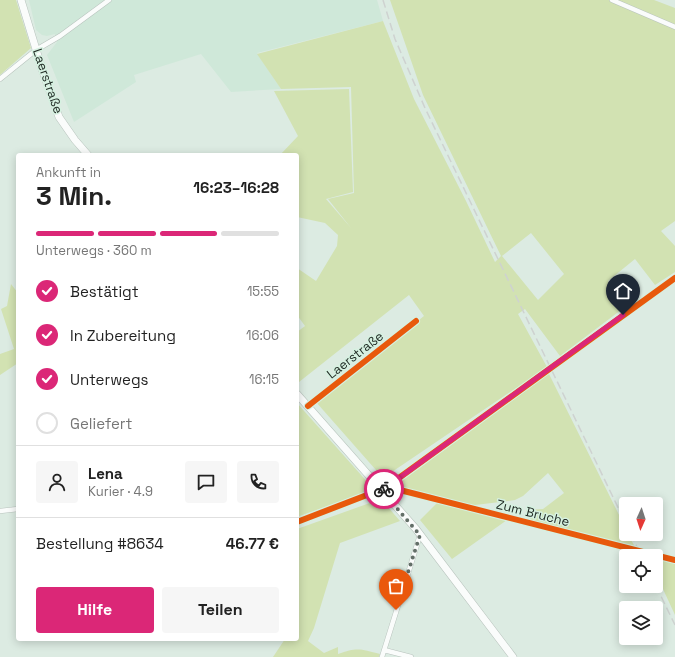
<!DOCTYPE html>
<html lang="de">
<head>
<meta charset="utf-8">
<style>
  body { margin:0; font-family:"Space Grotesk",sans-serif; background:#f6f6f6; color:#222; height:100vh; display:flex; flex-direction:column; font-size:15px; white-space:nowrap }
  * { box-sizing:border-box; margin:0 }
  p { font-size:13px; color:#767676 }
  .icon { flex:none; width:22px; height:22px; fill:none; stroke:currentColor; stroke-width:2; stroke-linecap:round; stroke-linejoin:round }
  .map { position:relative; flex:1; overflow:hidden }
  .details { position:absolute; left:16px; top:153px; width:283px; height:488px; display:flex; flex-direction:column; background:#fff; border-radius:4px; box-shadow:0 2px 10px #0003 }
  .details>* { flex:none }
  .needle { width:26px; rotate:183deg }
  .controls { position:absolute; left:619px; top:497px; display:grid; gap:8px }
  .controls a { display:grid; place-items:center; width:44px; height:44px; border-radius:4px; background:#fff; box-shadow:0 2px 10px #0003; font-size:20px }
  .pin { position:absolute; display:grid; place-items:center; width:34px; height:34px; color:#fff; margin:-41px -17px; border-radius:50% 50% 50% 0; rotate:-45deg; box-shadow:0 0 4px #0007 }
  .pin .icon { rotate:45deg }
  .courier { position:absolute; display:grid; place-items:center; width:40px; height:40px; margin:-20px; border:3px solid #db2777; border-radius:50%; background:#fff; color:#222; box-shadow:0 1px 5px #0007 }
  .head em { font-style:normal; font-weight:700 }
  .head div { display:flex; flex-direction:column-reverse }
  .head { display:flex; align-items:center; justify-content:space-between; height:68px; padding:0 20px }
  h1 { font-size:26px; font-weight:700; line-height:30px }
  .bar { display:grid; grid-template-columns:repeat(4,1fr); gap:6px 4px; align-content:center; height:48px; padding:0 20px }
  .bar i { height:5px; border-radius:3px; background:#e0e0e0 }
  .bar .active { background:#db2777 }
  .bar p { grid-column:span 4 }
  .line { display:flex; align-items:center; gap:10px; padding:0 20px; border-top:1px solid #e0e0e0 }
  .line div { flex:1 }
  .round { display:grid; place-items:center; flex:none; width:42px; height:42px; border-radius:4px; background:#f6f6f6 }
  ol { padding:0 20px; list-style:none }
  li { display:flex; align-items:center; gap:12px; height:44px }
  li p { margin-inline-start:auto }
  li .icon { padding:4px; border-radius:50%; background:#db2777; color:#fff; stroke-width:4 }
  li:last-child { color:#767676 }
  li i { width:22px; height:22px; border:2px solid #e0e0e0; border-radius:50% }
  .action { display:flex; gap:8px; margin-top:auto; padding:8px 20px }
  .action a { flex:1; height:46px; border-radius:4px; background:#db2777; color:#fff; font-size:16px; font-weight:700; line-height:46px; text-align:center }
  .action a+a { background:#f6f6f6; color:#222 }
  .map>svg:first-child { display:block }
  .built { fill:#cfe8d9 }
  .green { fill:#d2e2b2; fill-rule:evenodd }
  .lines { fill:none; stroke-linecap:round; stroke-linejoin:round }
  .minor-casing { stroke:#b8c3bd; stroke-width:5.5 }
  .secondary-casing { stroke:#b8c3bd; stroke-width:8 }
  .minor { stroke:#fafcfb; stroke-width:4.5 }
  .secondary { stroke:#fafcfb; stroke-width:7 }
  .rail { stroke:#ced2d0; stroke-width:1.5; stroke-dasharray:8 4; stroke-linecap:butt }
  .cycleway-casing { stroke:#d6f1e1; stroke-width:8 }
  .cycleway { stroke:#e8590c; stroke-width:6 }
  .done { stroke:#636f68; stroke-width:4; stroke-dasharray:0 7.2 }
  .route { stroke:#db2777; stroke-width:5 }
  .labels { text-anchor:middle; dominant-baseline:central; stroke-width:3; stroke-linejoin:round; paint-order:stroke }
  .street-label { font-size:13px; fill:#222c26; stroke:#d6f1e1 }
</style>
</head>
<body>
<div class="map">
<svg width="675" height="657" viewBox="0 0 675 657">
  <rect width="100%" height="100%" fill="#dcebe2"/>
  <path class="built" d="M29 0H377L383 21 257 53 281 89 231 92 201 54 134 75 136 82 74 122 47 55 57 42 55 34 47 36 42 35 36 30Z"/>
  <path class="green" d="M0 0H16L31 48 0 75Z
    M390 0H654L675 8V221L661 231 675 246V272L655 285 635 259 608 281 625 307 560 356 525 309 518 314 547 367 383 478 316 402 424 316 409 295 299 382 297 380V332L305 326 297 315V268L316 281 337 246 338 235 325 223 297 217V155H280L298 136 274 91 349 89 353 192 326 199 351 228 328 199 354 193 351 87 281 89 257 54 383 21 414 99 466 201 495 262 501 256 423 95ZM531 233 564 274 538 300 502 256Z
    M11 284 18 293V363L0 375V354L14 349 1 309 7 306Z
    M549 374 626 529V534H628L635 547 532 522 526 510 543 509 564 493 548 473 523 496 515 500 467 506 395 486Z
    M297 403 370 485 368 491 297 517Z
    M381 499 400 521 340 543 314 628 308 641 324 653 338 647V654C357 647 361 649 380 654L379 657H273L285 639H297V529Z
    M438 502 507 520 452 559 420 520Z
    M656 558 675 563V615L656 574Z"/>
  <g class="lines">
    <g class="minor-casing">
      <path id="minor" d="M612 0 675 27
        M0 79 36 50 60 36 109 0
        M308 406 416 321
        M386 488H392L675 560
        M0 511 18 509
        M297 522 385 488 675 278
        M384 650 411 657
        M382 657 420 535"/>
    </g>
    <g class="secondary-casing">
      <path id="secondary" d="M21 0 42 69 59 117 75 140 88 155
        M297 394 416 529 513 657"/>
    </g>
    <use href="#minor" class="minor"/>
    <use href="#secondary" class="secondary"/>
    <path class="rail" d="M383 0 395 39 425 108 626 524
      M631 534 641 556
      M656 586 675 625"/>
    <g class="cycleway-casing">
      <path id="cycleway" d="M308 406 416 321
        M385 488H392L675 560
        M297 522 385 488 675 278"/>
    </g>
    <use href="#cycleway" class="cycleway"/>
  </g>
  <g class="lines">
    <path class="done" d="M384 489 381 490 420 535 396 610"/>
    <path class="route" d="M384 489 623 315"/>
  </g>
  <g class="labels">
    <g class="street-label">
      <text transform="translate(48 81) rotate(71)">Laerstraße</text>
      <text transform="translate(355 355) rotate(-38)">Laerstraße</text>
      <text transform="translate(533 513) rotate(14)">Zum Bruche</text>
    </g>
  </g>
</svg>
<div class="controls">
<a><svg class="needle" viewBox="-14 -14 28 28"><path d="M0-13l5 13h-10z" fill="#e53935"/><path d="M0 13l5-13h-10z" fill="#767676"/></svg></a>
<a><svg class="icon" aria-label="locate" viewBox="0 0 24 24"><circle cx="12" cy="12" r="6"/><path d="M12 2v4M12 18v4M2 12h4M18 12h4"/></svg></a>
<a><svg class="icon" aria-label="layers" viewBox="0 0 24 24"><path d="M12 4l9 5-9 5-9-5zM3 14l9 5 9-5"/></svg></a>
</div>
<div class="pin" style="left:396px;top:610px;background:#ea580c"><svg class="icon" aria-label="bag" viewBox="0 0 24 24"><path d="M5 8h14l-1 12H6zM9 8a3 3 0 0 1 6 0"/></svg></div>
<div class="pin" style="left:623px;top:315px;background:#1f2937"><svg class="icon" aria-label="home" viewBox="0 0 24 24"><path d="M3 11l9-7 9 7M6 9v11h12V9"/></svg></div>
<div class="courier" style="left:384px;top:489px"><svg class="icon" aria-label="bike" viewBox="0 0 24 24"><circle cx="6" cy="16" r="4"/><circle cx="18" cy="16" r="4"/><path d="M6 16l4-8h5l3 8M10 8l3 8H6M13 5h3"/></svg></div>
<section class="details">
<div class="head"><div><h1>3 Min.</h1><p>Ankunft in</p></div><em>16:23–16:28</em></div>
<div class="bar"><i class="active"></i><i class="active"></i><i class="active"></i><i></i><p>Unterwegs · 360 m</p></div>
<ol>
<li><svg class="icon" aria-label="check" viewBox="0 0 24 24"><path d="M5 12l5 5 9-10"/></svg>Bestätigt<p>15:55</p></li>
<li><svg class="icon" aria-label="check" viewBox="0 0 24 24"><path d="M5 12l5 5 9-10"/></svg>In Zubereitung<p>16:06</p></li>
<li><svg class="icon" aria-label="check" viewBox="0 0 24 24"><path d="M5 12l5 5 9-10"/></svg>Unterwegs<p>16:15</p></li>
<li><i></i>Geliefert</li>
</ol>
<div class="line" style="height:72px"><a class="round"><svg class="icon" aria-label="person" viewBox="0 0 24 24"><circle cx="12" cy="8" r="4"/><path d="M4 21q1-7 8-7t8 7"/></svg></a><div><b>Lena</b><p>Kurier · 4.9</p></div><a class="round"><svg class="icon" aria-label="chat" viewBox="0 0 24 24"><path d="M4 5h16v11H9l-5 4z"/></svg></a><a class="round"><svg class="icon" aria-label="phone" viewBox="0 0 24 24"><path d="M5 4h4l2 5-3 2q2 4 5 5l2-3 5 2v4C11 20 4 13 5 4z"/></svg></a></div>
<div class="line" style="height:52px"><div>Bestellung #8634</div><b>46.77 €</b></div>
<div class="action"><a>Hilfe</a><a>Teilen</a></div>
</section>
</div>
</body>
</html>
